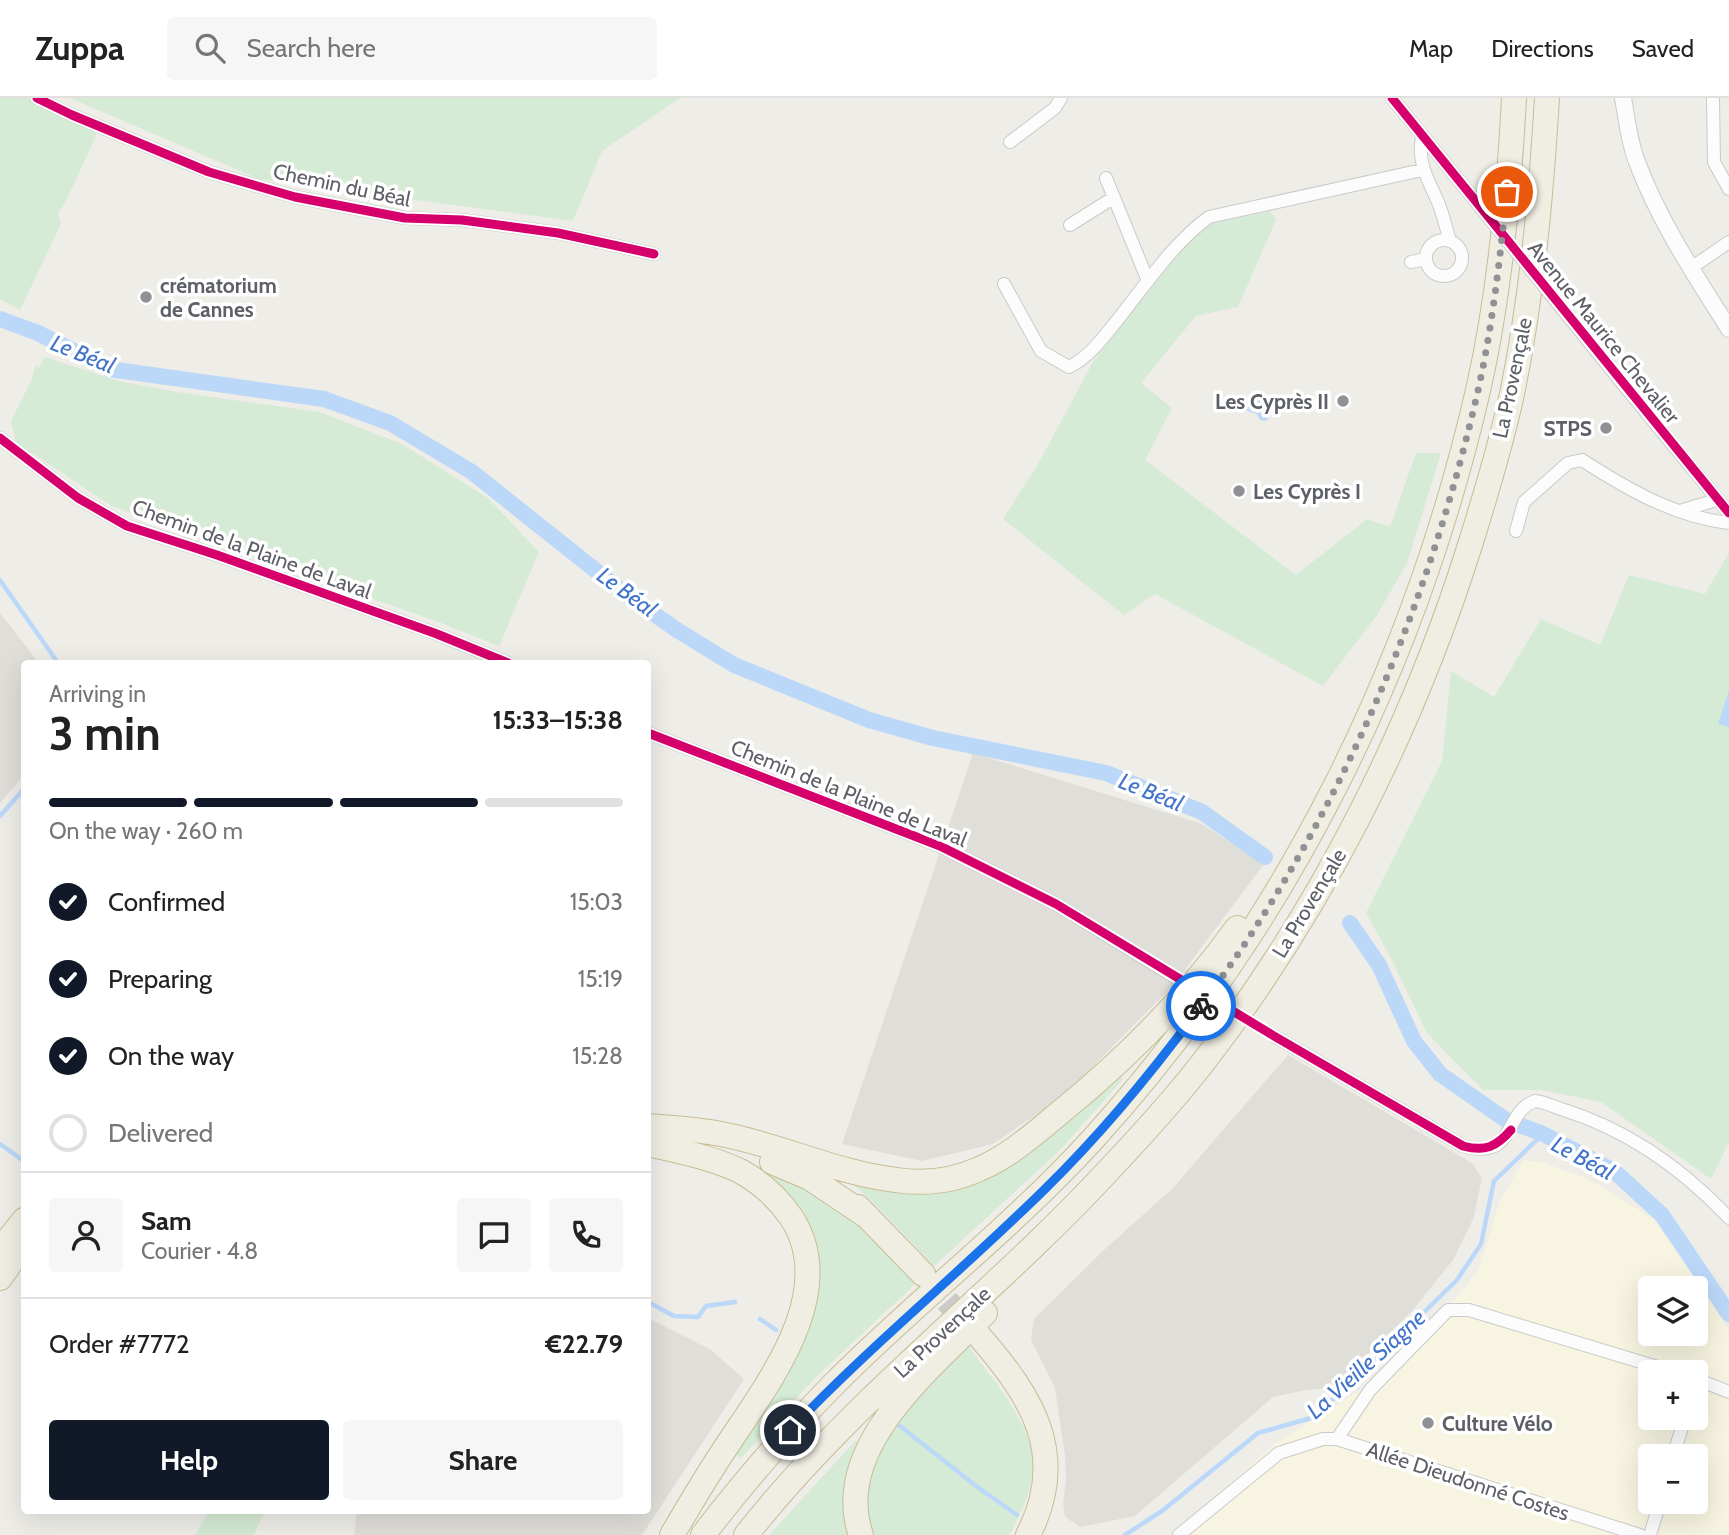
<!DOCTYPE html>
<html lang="en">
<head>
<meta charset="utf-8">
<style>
  body { margin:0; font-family:Cabin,sans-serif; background:#f6f6f6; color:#222; height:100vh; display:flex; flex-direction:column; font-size:26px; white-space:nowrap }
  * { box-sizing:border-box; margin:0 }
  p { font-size:23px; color:#767676 }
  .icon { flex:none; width:38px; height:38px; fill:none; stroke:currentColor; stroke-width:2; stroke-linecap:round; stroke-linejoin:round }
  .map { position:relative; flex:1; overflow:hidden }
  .side { position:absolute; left:21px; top:562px; width:630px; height:854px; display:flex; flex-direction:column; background:#fff; border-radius:7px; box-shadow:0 7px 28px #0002 }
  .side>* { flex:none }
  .controls { position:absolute; left:1638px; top:1178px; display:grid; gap:14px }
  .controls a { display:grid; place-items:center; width:70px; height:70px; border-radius:7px; background:#fff; box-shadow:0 7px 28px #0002; font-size:35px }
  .pin { position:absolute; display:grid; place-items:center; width:60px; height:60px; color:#fff; margin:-30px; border:4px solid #fff; border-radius:50%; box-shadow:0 2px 7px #0007 }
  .courier { position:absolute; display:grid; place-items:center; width:70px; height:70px; margin:-35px; border:5px solid #1a73e8; border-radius:50%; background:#fff; color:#222; box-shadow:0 2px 9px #0007 }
  .head em { font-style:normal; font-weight:700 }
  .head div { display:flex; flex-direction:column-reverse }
  .head { display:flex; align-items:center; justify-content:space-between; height:119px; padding:0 28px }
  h1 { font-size:46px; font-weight:700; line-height:52px }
  .bar { display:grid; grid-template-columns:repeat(4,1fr); gap:10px 7px; align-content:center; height:84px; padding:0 28px }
  .bar i { height:9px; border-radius:5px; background:#e0e0e0 }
  .bar .selected { background:#111827 }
  .bar p { grid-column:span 4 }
  .line { display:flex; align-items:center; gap:18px; padding:0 28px; border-top:2px solid #e0e0e0 }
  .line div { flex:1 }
  .round { display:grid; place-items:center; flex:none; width:74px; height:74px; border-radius:7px; background:#f6f6f6 }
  ol { padding:0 28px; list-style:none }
  li { display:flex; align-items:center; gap:21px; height:77px }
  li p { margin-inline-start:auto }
  li .icon { padding:7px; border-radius:50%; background:#111827; color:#fff; stroke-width:4 }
  li:last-child { color:#767676 }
  li i { width:38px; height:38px; border:4px solid #e0e0e0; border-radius:50% }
  .primary-button { display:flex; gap:14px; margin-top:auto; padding:14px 28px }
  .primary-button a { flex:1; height:80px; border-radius:7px; background:#111827; color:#fff; font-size:28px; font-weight:700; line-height:80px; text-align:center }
  .primary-button a+a { background:#f6f6f6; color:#222 }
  header { display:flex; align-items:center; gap:42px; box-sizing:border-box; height:98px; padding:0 35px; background:#fff; border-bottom:2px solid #e0e0e0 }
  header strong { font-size:33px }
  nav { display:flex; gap:38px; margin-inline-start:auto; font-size:24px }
  .search { width:490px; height:63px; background:#f6f6f6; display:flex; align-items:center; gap:18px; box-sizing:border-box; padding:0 24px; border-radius:7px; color:#767676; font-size:26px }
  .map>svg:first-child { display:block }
  .commercial { fill:#f7f5e1; fill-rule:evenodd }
  .industrial { fill:#dfded9 }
  .green { fill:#d5ebd5 }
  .water { fill:#bcd8f8 }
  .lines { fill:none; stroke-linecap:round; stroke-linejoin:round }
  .stream { stroke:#bcd8f8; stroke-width:4.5 }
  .canal { stroke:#bcd8f8; stroke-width:16 }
  .minor-tunnel { stroke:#cacac8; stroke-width:12; stroke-dasharray:12 6; stroke-linecap:butt }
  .motorway-tunnel { stroke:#cacac8; stroke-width:24; stroke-dasharray:24 12; stroke-linecap:butt }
  .minor-casing { stroke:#cacac9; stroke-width:14 }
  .tertiary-casing { stroke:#cacac9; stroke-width:18 }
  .motorway-casing { stroke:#c6bd94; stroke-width:26 }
  .minor { stroke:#fcfcfc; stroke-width:12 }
  .tertiary { stroke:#fcfcfc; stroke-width:16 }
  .motorway { stroke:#f0eee2; stroke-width:24 }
  .minor-bridge-casing { stroke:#cacac9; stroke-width:14; stroke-linecap:butt }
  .minor-bridge { stroke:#fcfcfc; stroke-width:12 }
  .cycleway-casing { stroke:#fff; stroke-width:13 }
  .cycleway { stroke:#d6006c; stroke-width:9 }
  .done { stroke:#909194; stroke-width:7; stroke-dasharray:0 12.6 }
  .route { stroke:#1a73e8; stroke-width:9 }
  .poi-dot { fill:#909194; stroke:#fff; stroke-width:2.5 }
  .labels { text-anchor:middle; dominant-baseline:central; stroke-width:7; stroke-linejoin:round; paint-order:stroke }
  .street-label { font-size:21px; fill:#5d6067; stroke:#fff }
  .poi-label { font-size:21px; font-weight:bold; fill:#5d6067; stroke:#fff; text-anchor:start }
  .water-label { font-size:23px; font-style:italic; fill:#4275ca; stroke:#fff }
</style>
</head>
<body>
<header>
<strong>Zuppa</strong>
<div class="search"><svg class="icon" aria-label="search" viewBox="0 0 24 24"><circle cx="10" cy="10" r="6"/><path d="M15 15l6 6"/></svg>Search here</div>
<nav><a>Map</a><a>Directions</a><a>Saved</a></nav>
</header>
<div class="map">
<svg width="1729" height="1437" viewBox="0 0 1729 1437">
  <rect width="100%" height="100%" fill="#eeede8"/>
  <path class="commercial" d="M1524 1062 1544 1065 1588 1081 1654 1121 1729 1232V1437H1182L1189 1422 1273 1347 1367 1288 1456 1200 1478 1173 1500 1103ZM1650 1190H1696V1236H1650ZM1650 1274H1696V1320H1650ZM1650 1358H1696V1404H1650Z"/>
  <path class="industrial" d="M0 515 39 565H24V677L0 705Z
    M973 655 1202 726 1264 766 1174 886 1065 997 993 1046 922 1063 842 1046Z
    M1288 957 1472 1065 1482 1080 1474 1119 1453 1162 1412 1213 1333 1290 1306 1292 1273 1299 1135 1418 1080 1429 1065 1419 1063 1405 1066 1382 1065 1358 1055 1290 1031 1242 1034 1221 1104 1152 1172 1091Z
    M648 1220 711 1252 744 1281 642 1437H354L357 1412H648Z"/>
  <path class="green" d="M0 0H29L97 36 65 105 58 116 61 126 20 212 0 201Z
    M70 0H680L602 53 573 123 259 81Z
    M1270 113 1276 122 1238 209 1196 218 1141 285 1172 310 1145 362 1296 477 1367 421 1390 429 1416 355H1441L1407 465 1377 517 1323 588 1155 496 1124 517 1003 421 1038 366 1093 264 1172 157 1209 126Z
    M45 259 118 283 177 294 319 314 402 346 488 400 539 454 499 548 439 524 159 426 110 407 16 344 11 323 31 283 36 267 39 270Z
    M1729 455V1044L1711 1081 1601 1004 1541 992H1483L1427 935 1389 856 1366 815 1442 663 1451 573 1494 599 1541 521 1600 547 1629 477 1705 496Z
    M1118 977 1123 981 1059 1053 934 1168 871 1102 846 1080 939 1092Z
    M743 1064C765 1070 791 1077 810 1089 850 1115 883 1153 915 1186L815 1280 741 1360 731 1354 817 1176Z
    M968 1248C992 1281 1036 1329 1033 1372 1031 1395 1021 1415 1011 1434L1008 1437H872C868 1416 864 1393 871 1372 888 1321 932 1285 968 1248Z
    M858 1340C848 1371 841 1405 849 1437H769Z
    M210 1412H265L254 1437H195Z"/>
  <path class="water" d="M1269 297 1265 312 1269 315 1268 321 1265 323 1260 322 1257 316 1234 309 1249 301Z
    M1729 592V629L1718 626Z"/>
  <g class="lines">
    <path class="stream" d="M0 482 58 565
      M0 718 24 691
      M0 1046 24 1063
      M648 1204 674 1218 698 1219 706 1208 735 1204
      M760 1221 776 1232
      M900 1328 976 1388 1017 1417
      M1125 1437 1162 1413 1258 1335 1311 1320 1347 1289 1457 1182 1481 1146 1494 1083 1543 1036"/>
    <path class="canal" d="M0 221 38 235 109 271 324 301 390 325 472 374 624 495 677 532 734 567 869 622 933 640 1106 675 1202 714 1265 759
      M1350 825 1379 867 1414 943 1440 976 1506 1022 1543 1036 1614 1073 1662 1117 1729 1216"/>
    <path class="minor-tunnel" d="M1205 897 1274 938"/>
    <path class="motorway-tunnel" d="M923 1176 972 1231"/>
    <g class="minor-casing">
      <path id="minor" d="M37 0 72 17 209 74 295 99 405 120 462 122 558 135 654 156
        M1392 0 1461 85
        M1713 0 1714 64 1729 91
        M1422 39C1417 65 1428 81 1438 104 1443 116 1446 130 1450 143
        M1010 44 1055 10 1061 0
        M1106 80 1148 183
        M1070 127 1113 100
        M1426 160a18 18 0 1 1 36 0a18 18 0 1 1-36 0Z
        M1411 164 1426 161
        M1691 170 1729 144
        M1004 186 1041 253 1069 269C1090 259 1105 237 1119 220 1147 185 1173 145 1209 119L1422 72
        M1622 285 1729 415
        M0 340 78 400 127 428 217 457 437 536 508 565
        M1680 413 1716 402
        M1516 433 1524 404 1568 365 1582 362C1627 391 1675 419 1729 425
        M648 635 940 748 1056 806 1178 881
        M1274 938 1463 1048C1517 1063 1503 1014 1535 1003 1545 1004 1552 1008 1561 1011 1626 1031 1683 1071 1729 1120
        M1696 1281 1729 1294
        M1337 1341 1370 1292 1448 1212H1469L1674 1274
        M1673 1358 1685 1320
        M1179 1437 1279 1355 1323 1341H1337L1640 1437
        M1650 1437 1660 1404"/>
    </g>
    <g class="tertiary-casing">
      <path id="tertiary" d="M1623 0C1627 21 1629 44 1637 64 1659 123 1695 177 1729 231"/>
    </g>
    <g class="motorway-casing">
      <path id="motorway" d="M648 1028C672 1030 697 1031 721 1036 780 1047 836 1075 896 1082 924 1086 953 1083 979 1071 1008 1059 1033 1037 1057 1017 1125 962 1186 901 1237 830
        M648 1046C678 1053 711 1059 740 1073 760 1084 778 1100 791 1119 840 1193 769 1284 728 1346 708 1376 690 1406 672 1437
        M772 1064 810 1080 868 1119
        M858 1109 923 1176
        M0 1152 24 1122
        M0 1180 24 1146
        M980 1239C1033 1300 1069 1358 1028 1437
        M703 1437C743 1385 786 1335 832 1288 916 1203 1012 1130 1093 1041 1286 828 1415 569 1479 288 1500 194 1509 96 1514 0
        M746 1437C852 1302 991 1199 1107 1074 1142 1037 1177 999 1208 958 1325 805 1413 629 1471 444 1486 396 1501 346 1512 296 1532 199 1541 99 1547 0
        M861 1437C830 1350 932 1269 985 1215"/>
    </g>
    <use href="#minor" class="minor"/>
    <use href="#tertiary" class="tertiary"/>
    <use href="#motorway" class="motorway"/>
    <g class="minor-bridge-casing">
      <path id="minor-bridge" d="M1461 85 1622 285"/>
    </g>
    <use href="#minor-bridge" class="minor-bridge"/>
    <g class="cycleway-casing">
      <path id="cycleway" d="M37 0 72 17 209 74 295 99 405 120 462 122 558 135 654 156
        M1392 0 1729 415
        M0 340 78 400 127 428 217 457 437 536 508 565
        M648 635 940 748 1056 806 1274 938 1463 1048C1485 1054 1496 1049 1511 1032"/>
    </g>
    <use href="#cycleway" class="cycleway"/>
  </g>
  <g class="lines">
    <path class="done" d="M1201 908C1337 725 1429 510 1479 288 1493 224 1500 159 1507 94"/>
    <path class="route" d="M790 1332C871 1247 962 1173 1046 1090 1103 1034 1154 972 1201 908"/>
  </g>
  <g class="poi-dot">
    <circle cx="146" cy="199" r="7"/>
    <circle cx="1343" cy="303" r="7"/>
    <circle cx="1606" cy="330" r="7"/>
    <circle cx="1239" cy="393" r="7"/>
    <circle cx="1428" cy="1325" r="7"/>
  </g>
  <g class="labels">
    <g class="street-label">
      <text transform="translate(342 87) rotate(12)">Chemin du Béal</text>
      <text transform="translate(1604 234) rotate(51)">Avenue Maurice Chevalier</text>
      <text transform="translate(1512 280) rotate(-78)">La Provençale</text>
      <text transform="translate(252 451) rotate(20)">Chemin de la Plaine de Laval</text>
      <text transform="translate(849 695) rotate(22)">Chemin de la Plaine de Laval</text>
      <text transform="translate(1309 805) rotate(-59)">La Provençale</text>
      <text transform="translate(942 1234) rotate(-43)">La Provençale</text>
      <text transform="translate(1468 1383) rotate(18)">Allée Dieudonné Costes</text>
    </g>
    <g class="poi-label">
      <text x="160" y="187">crématorium<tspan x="160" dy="24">de Cannes</tspan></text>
      <text x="1329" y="303" text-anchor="end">Les Cyprès II</text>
      <text x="1592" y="330" text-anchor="end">STPS</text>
      <text x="1253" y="393">Les Cyprès I</text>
      <text x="1442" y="1325">Culture Vélo</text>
    </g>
    <g class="water-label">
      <text transform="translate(83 256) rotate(22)">Le Béal</text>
      <text transform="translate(627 494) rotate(36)">Le Béal</text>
      <text transform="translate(1151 694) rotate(22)">Le Béal</text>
      <text transform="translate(1583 1060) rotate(28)">Le Béal</text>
      <text transform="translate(1366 1266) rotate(-42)">La Vieille Siagne</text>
    </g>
  </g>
</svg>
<div class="controls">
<a><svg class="icon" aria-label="layers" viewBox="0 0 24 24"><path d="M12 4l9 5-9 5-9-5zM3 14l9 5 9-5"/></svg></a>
<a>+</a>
<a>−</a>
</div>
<div class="pin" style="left:1507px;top:94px;background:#ea580c"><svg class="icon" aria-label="bag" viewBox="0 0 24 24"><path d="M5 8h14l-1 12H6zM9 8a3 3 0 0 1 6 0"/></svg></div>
<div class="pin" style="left:790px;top:1332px;background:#1f2937"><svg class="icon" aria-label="home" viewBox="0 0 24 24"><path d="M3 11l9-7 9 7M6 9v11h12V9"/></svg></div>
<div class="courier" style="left:1201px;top:908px"><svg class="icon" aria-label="bike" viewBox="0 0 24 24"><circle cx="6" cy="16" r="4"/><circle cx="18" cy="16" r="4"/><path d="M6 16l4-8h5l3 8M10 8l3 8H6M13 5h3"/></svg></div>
<section class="side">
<div class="head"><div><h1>3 min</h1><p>Arriving in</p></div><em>15:33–15:38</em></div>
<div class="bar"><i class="selected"></i><i class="selected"></i><i class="selected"></i><i></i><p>On the way · 260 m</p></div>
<ol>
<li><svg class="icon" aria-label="check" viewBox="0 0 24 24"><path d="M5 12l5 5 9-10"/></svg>Confirmed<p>15:03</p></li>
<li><svg class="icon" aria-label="check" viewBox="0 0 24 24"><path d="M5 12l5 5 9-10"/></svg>Preparing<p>15:19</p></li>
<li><svg class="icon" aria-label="check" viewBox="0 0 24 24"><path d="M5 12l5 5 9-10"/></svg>On the way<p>15:28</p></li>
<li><i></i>Delivered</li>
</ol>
<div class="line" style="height:126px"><a class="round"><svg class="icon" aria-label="person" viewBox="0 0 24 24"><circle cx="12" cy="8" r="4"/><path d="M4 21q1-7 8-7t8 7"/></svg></a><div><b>Sam</b><p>Courier · 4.8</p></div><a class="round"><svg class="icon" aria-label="chat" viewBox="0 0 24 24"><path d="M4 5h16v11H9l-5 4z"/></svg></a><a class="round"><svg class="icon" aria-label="phone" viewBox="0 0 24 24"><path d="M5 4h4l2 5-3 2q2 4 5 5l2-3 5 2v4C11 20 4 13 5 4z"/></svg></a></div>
<div class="line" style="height:91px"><div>Order #7772</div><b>€22.79</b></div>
<div class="primary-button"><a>Help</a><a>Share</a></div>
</section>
</div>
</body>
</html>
